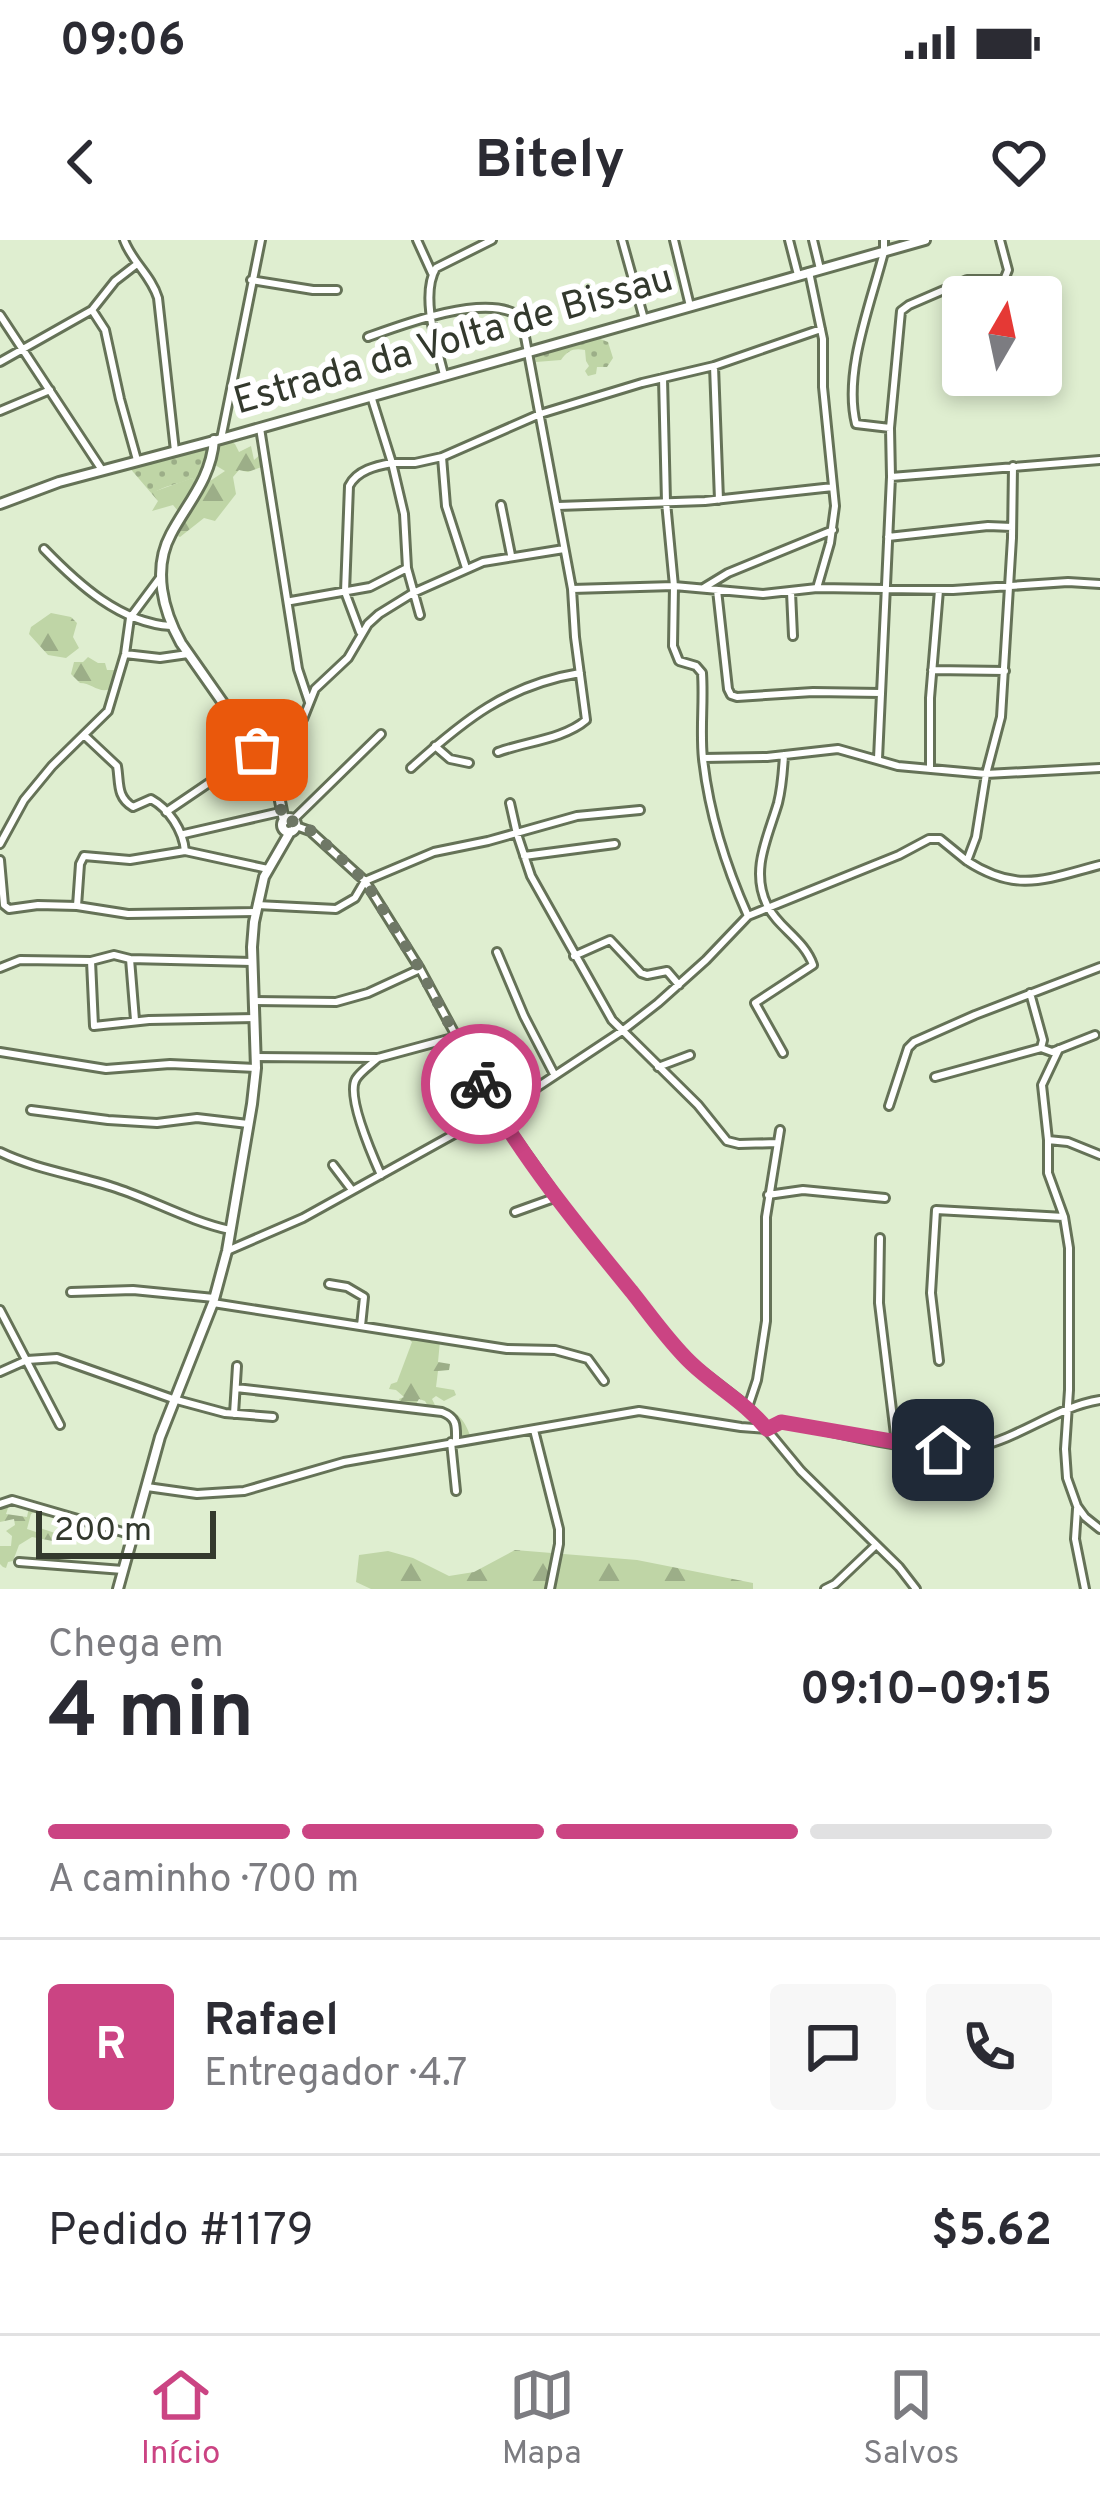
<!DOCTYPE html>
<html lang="pt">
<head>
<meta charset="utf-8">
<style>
  body { margin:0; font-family:Overpass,sans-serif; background:#f7f7f7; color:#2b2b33; height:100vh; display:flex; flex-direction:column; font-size:45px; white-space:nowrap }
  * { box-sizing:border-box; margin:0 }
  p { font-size:39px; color:#7c7c81 }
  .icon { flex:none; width:66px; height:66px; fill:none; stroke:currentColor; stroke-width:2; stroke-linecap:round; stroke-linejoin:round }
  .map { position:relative; height:1349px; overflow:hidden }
  .sheet { display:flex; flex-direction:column; background:#fff; flex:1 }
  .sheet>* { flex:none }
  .needle { width:78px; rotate:9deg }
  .fabs { position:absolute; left:942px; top:36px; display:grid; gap:24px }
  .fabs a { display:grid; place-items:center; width:120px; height:120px; border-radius:12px; background:#fff; box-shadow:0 6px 18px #0003; font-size:60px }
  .scale { position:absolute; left:36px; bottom:30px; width:180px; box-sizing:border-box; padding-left:12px; border:6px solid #33392d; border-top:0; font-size:33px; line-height:42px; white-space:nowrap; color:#33392d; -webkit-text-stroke:9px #fff; paint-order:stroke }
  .pin { position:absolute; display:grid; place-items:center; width:102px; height:102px; color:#fff; margin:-51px; border-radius:24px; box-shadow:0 6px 18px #0006 }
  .courier { position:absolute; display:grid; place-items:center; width:120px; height:120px; margin:-60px; border:9px solid #cb4483; border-radius:50%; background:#fff; color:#222; box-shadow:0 3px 15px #0007 }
  .overview em { font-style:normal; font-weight:700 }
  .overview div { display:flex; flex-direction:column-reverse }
  .overview { display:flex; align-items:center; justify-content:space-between; height:204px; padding:0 48px }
  h1 { font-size:78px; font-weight:700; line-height:90px }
  .bar { display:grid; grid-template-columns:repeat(4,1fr); gap:18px 12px; align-content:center; height:144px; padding:0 48px }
  .bar i { height:15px; border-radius:9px; background:#e1e1e2 }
  .bar .on { background:#cb4483 }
  .bar p { grid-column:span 4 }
  .line { display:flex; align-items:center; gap:30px; padding:0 48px; border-top:3px solid #e1e1e2 }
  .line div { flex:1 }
  .round { display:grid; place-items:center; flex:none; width:126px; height:126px; border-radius:12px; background:#f7f7f7 }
  .status { display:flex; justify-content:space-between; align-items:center; height:84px; padding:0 60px; background:#fff; direction:ltr }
  .status svg { height:33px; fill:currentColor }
  header { display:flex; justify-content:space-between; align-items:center; height:156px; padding:0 48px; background:#fff; font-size:54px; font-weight:700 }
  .tabs { display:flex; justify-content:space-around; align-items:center; height:168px; border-top:3px solid #e1e1e2; background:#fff; font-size:33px; color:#7c7c81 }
  .tabs a { display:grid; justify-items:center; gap:6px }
  .tabs .on { color:#cb4483 }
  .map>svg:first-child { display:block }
  .green { fill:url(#green-dots) }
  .forest { fill:url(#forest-firs) }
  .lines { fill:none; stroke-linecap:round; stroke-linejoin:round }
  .street-casing { stroke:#657257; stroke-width:12 }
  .secondary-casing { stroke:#657257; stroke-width:14 }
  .street { stroke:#fff; stroke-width:6 }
  .secondary { stroke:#fff; stroke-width:8 }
  .done { stroke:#6f7866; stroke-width:12; stroke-dasharray:0 21.6 }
  .route { stroke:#cb4483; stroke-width:15 }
  .labels { text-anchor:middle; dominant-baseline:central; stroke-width:12; stroke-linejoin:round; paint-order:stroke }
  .street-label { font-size:39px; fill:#33392d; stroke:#fff }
</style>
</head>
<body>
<div class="status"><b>09:06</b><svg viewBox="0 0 49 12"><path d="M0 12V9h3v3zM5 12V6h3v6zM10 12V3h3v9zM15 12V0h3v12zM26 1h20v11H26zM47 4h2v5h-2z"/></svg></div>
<header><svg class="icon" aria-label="back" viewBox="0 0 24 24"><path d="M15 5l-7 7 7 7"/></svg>Bitely<svg class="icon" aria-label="heart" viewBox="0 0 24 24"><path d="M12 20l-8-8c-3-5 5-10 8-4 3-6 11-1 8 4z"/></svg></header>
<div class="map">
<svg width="1100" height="1349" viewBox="0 0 1100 1349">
  <defs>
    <pattern id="green-dots" width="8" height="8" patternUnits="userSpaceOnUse" patternTransform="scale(3)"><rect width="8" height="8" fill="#bfd5a6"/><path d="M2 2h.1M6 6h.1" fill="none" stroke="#9cae88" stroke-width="1.8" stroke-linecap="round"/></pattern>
    <pattern id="forest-firs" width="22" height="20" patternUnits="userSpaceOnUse" patternTransform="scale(3)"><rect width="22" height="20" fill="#bfd5a6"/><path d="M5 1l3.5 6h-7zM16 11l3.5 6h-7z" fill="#9cae88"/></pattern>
  </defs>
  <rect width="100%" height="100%" fill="#dfeed0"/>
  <path class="green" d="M595 97 608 102 613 118 607 127H597L596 134 588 136 585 131 589 126 586 121 585 110C574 108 568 110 561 120L536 122 535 116 538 111Z
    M201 207 207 208 211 219 196 244 192 238C178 245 164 245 152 254L128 226Z"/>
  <path class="forest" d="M227 199 235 204 239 212 251 206 254 220 262 213 268 217 267 225 248 232 239 230 233 237 236 254 215 281 204 278 180 297 178 296 204 245 225 231 215 225 219 203Z
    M192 238 196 244 187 264 178 271 173 265 152 271 158 261 152 254 153 252Z
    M51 373 71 377 77 383 73 397 79 408 66 418 48 415 29 394 31 387Z
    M88 417 98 423H105L107 430H116L112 448C100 455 92 443 80 443L71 434 74 422H83Z
    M421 1091 440 1101 438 1122 450 1124 449 1130 438 1131 436 1147 454 1150 456 1155 444 1161 436 1156 432 1159 435 1165C458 1170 466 1180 472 1202L459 1208 451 1195 457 1190 456 1182C441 1172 434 1178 425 1161L419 1159 412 1171 404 1172 399 1159 404 1157 396 1150 389 1149 391 1144 397 1142 412 1102 406 1096Z
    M6 1259 10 1262 6 1274 27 1277 29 1267 35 1264H46L53 1271 48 1277 42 1276 39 1269 31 1274 27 1289 36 1292 40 1288 70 1298 68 1304 32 1297 19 1305 13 1321 8 1322 6 1328 3 1327 0 1324V1306H11L12 1296 6 1291 15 1285 14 1279 0 1282V1260Z
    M515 1310 637 1320 753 1343V1349H371L356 1342 359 1315 388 1311 413 1318 449 1336 474 1332Z"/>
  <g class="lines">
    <g class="street-casing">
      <path id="street" d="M124 0C132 22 151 35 158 58L175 211
        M417 0 432 33
        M622 0 644 79
        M674 0 690 66
        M789 0 798 35
        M813 0 820 29
        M884 0V12C871 63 843 132 856 184L890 188
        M1000 0 1008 30 1004 40H967L909 65 901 71 890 188 891 237 1100 220
        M809 32 823 99V147L835 266 830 303 817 348
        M251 40 313 50H337
        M92 70 105 90 120 159 137 220
        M0 75 102 230
        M368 97C404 84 481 55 516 74L523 86 572 349 575 397 586 480C564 499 525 502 498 512
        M0 122 92 70 115 41 137 24
        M714 126 821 89
        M444 135C437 106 420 55 436 28L492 0
        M663 138 666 262 674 346 673 406 679 421 696 426 702 433C704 462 700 491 703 519 709 573 726 627 748 676
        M0 171 50 150
        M260 188 298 429 309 462
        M221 199 261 0
        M442 217 446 266 466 328
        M501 265 511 315
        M558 266 705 261 833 247
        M888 297 988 286 1012 287
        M44 309C78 344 120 383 171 386
        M705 347 728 333 833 290
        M572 349 674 346 763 354 817 348 953 350 1068 342 1100 344
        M717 350 728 449 731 455 737 457 813 452 881 453
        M791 352 793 396
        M291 361 370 347 407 328
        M420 375 407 328 404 274 392 223H415L442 217 540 174 642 143 714 126 719 260
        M360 392 345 352 349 246C357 230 376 226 392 223L371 156
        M125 414 160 418 188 414
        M932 430 1005 431
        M84 495 117 526C120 542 116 557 133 567L151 559C169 569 183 590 185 611
        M435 506 450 519 469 523
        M703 518 767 517 838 509 898 526 986 534 1100 528
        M878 519 891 237
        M411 528C464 480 507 445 580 433
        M930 529V458L939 350
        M510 563 517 594 531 636 612 780 698 865 727 901 739 904 777 903
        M166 572 303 479 315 449 348 418 368 384 379 374 413 353 483 322 564 309
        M293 580 381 494
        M296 586 310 591 365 641 420 729 497 872 562 964 668 1097 690 1122 748 1167 801 1231 899 1327 916 1349
        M184 594 280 572
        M0 604 24 560 52 526 108 471 125 414 130 378 159 339
        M524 616 615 604
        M0 620 4 665 9 669 38 665 77 666 128 674 255 672
        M967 621C1018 654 1046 639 1100 625
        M257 665 336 669 355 658 365 641 434 612 488 601 577 576 640 570
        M77 666 80 624 84 616 130 620 185 611 268 629
        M497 712 524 776 554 834
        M574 716 610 700 641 733 647 735 667 731 679 745
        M91 721 114 715 130 719
        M0 728 20 720 91 721 94 786 149 780 255 778
        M254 761 336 762 368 753 420 729
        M135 780 130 719 252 722
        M1041 808 1052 812 1095 795
        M0 812 106 829 170 824 256 828
        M783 813 755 763 813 725C804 699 778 688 767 665 750 630 768 597 778 563 782 547 783 532 784 515
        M255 817 378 818 456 797
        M378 818C372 824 361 831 356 839 346 856 373 917 381 935
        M658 827 690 815
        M935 837 1041 808 1043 800 1030 753
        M889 866 908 808 914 802 975 775 1100 727
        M31 870 108 880 157 883 197 878 248 884
        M1048 900 1042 845 1059 809
        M0 912C37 930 78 935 116 948 155 961 189 981 230 990
        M1100 915 1068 902 1048 900V933L1064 977 1069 1008V1150L1065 1209 1067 1238 1077 1266 1085 1277 1100 1289
        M333 925 352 950
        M768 955 803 950 885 958
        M515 972 557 957
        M880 998 879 1063 896 1203
        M227 1011 303 978 530 852 622 791 658 763 706 720 748 676 899 615 929 599H940L967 621 976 597 986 534 1001 477 1012 298 1013 226
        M329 1044 347 1047 364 1057 361 1086
        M71 1052 133 1050 214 1058
        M213 1063 507 1109 555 1110 588 1119 604 1141
        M0 1070 60 1185
        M939 1121 931 1053 936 970 1064 977
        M0 1132 27 1120 57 1118 173 1159 225 1173 273 1177
        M236 1148 442 1172C458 1178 456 1187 456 1202
        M748 1167 757 1140 766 1081V977L780 890
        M234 1174 237 1126
        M534 1190 559 1289V1304L550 1349
        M451 1202 456 1251
        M147 1247 197 1254 244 1251 344 1222 639 1171 741 1187 767 1189 781 1182C835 1190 925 1219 977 1207 1020 1198 1056 1167 1100 1160
        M0 1264 12 1260 133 1295
        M1077 1269 1075 1299 1085 1349
        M19 1322 123 1330
        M825 1349 835 1344 876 1305"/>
    </g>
    <g class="secondary-casing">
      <path id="secondary" d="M214 200C211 239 188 262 171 294 152 329 163 371 181 403L265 523 279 556 284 581
        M0 264 59 242 221 199 925 0
        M282 585a7 7 0 1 1 14 0a7 7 0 1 1-14 0Z
        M118 1349 160 1197 213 1063 227 1011 252 864 256 828 252 707 254 682 264 637 290 592"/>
    </g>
    <use href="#street" class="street"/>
    <use href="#secondary" class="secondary"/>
  </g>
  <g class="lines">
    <path class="done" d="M257 510 273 540 284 581 291 579 296 586 308 588 365 641 420 729 481 844"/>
    <path class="route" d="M481 844C523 919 578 986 632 1052 651 1076 669 1102 691 1123 716 1147 745 1162 767 1189L781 1182 943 1210"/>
  </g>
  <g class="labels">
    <g class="street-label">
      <text transform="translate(454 102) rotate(-16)">Estrada da Volta de Bissau</text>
    </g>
  </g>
</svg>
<div class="fabs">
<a><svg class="needle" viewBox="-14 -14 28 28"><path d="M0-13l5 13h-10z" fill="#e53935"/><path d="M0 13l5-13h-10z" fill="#7c7c81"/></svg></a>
</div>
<div class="scale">200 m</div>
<div class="pin" style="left:257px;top:510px;background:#ea580c"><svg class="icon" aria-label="bag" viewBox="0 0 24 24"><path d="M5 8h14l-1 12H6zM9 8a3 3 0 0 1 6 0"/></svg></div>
<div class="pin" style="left:943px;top:1210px;background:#1f2937"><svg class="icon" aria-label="home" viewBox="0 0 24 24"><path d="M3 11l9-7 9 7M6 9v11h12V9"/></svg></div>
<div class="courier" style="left:481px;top:844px"><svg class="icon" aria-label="bike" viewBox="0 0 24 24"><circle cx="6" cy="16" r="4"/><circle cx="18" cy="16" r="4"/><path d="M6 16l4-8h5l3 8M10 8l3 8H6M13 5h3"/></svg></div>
</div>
<section class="sheet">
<div class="overview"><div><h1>4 min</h1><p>Chega em</p></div><em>09:10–09:15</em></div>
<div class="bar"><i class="on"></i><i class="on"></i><i class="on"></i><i></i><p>A caminho · 700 m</p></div>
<div class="line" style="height:216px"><b class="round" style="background:#cb4483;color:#fff">R</b><div><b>Rafael</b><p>Entregador · 4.7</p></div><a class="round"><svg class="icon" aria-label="chat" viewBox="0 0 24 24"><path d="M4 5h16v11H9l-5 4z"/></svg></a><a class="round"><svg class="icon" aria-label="phone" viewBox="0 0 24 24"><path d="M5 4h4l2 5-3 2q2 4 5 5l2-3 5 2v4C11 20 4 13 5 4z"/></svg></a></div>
<div class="line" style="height:156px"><div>Pedido #1179</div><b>$5.62</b></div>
</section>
<nav class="tabs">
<a class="on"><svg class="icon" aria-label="home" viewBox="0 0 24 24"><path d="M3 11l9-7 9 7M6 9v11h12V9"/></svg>Início</a>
<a><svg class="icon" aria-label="map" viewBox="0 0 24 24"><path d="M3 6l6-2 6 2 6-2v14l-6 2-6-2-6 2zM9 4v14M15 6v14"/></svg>Mapa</a>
<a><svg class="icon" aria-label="saved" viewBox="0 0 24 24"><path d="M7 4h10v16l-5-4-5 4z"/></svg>Salvos</a>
</nav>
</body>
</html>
